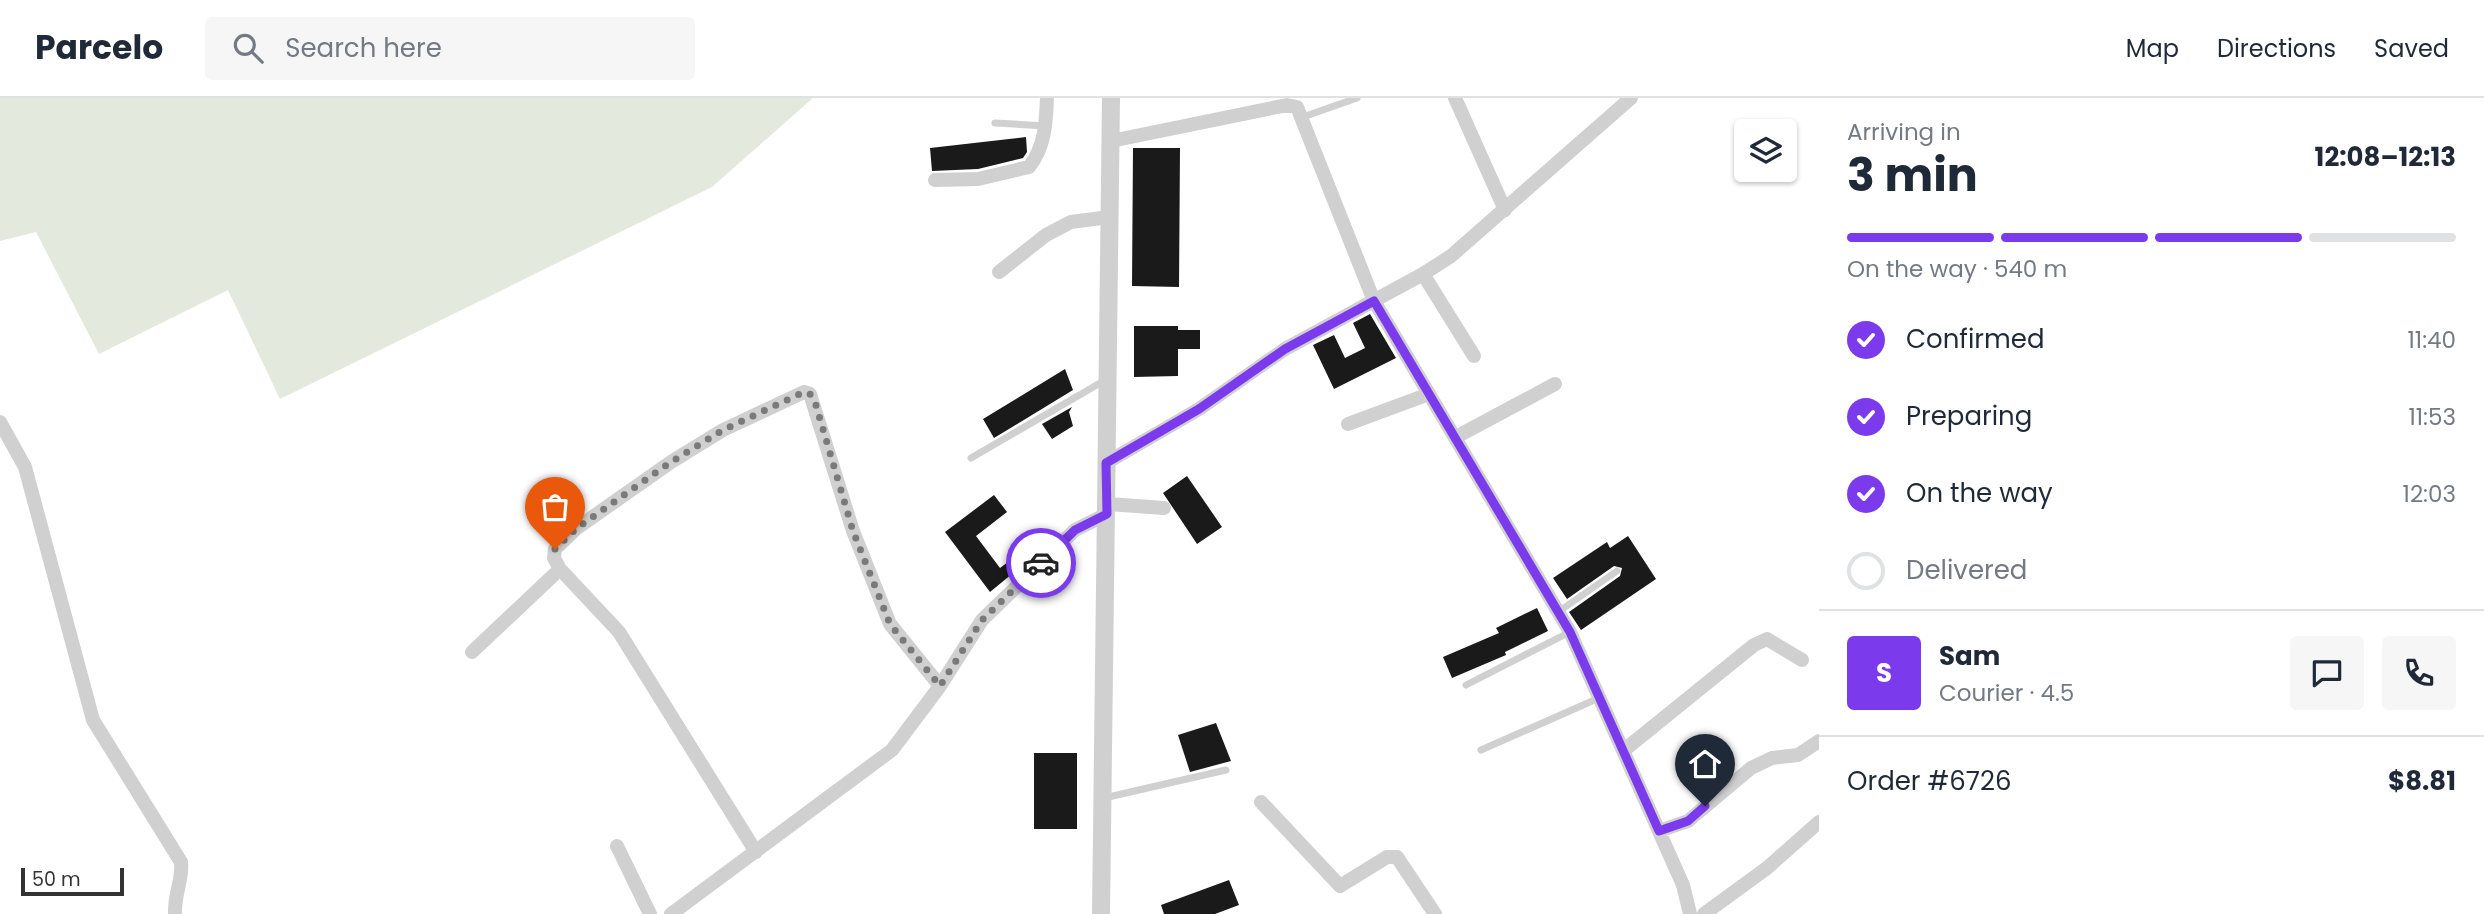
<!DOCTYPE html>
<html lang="en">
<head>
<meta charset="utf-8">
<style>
  body { margin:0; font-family:Poppins,sans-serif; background:#f6f6f7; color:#1f2937; height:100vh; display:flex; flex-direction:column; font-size:26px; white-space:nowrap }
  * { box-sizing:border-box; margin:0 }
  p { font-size:23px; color:#747a83 }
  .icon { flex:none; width:38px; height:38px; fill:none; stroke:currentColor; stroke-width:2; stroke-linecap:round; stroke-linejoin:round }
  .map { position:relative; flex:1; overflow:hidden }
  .panel { display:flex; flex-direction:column; background:#fff; width:665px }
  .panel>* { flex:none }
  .controls { position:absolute; left:1734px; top:21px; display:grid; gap:14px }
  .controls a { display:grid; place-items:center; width:63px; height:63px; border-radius:7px; background:#fff; box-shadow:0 2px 5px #0004; font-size:35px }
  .scale { position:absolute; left:21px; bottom:18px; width:103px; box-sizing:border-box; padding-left:7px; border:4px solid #333; border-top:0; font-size:19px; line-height:24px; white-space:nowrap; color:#333; -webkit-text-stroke:5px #fff; paint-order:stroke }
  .pin { position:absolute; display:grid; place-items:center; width:60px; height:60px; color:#fff; margin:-72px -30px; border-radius:50% 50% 50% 0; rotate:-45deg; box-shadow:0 0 7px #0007 }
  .pin .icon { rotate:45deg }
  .courier { position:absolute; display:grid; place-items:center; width:70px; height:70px; margin:-35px; border:5px solid #7c3aed; border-radius:50%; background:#fff; color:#222; box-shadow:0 2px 9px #0007 }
  .overview em { font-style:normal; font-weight:700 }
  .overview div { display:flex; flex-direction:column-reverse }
  .overview { display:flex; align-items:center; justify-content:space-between; height:119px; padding:0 28px }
  h1 { font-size:46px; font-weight:700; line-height:52px }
  .bar { display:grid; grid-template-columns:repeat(4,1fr); gap:10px 7px; align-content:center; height:84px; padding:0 28px }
  .bar i { height:9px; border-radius:5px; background:#e0e1e3 }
  .bar .active { background:#7c3aed }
  .bar p { grid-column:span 4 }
  .line { display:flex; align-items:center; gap:18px; padding:0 28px; border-top:2px solid #e0e1e3 }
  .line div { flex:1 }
  .round { display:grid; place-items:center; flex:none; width:74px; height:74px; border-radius:7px; background:#f6f6f7 }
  ol { padding:0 28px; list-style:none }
  li { display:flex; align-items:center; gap:21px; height:77px }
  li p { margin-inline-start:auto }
  li .icon { padding:7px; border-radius:50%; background:#7c3aed; color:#fff; stroke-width:4 }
  li:last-child { color:#747a83 }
  li i { width:38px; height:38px; border:4px solid #e0e1e3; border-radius:50% }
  header { display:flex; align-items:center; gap:42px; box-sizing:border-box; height:98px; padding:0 35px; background:#fff; border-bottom:2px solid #e0e1e3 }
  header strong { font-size:33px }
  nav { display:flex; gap:38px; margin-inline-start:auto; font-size:24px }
  .search { width:490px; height:63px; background:#f6f6f7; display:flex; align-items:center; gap:18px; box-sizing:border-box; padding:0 24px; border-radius:7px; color:#747a83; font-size:26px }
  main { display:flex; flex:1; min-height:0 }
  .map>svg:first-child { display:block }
  .green { fill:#e4e9dd }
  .building { fill:#1a1a1a }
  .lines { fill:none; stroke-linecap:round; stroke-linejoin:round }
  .service { stroke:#d0d0d0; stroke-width:7 }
  .minor { stroke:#d0d0d0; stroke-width:14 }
  .tertiary { stroke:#d0d0d0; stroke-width:18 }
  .done { stroke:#7a7a7a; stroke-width:7; stroke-dasharray:0 12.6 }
  .route { stroke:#7c3aed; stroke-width:9 }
</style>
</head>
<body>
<header>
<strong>Parcelo</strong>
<div class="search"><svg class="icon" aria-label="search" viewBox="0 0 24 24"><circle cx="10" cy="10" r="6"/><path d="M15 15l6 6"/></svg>Search here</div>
<nav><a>Map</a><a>Directions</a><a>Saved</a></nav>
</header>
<main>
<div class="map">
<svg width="1819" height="816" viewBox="0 0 1819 816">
  <rect width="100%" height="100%" fill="#fff"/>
  <path class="green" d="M0 0H813L712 89 280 301 228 192 99 256 36 134 0 143Z"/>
  <path class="building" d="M1026 39 1027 54 1023 60 978 71 932 73 930 50Z
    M1133 50H1180L1179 189 1132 188Z
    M1370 216 1396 260 1334 291 1313 247 1334 237 1345 260 1365 250 1353 225Z
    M1134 228H1178V232H1200V251H1178V278L1134 279Z
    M1065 271 1073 292 994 340 983 321Z
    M1072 309 1069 314 1073 328 1052 341 1042 326Z
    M1187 378 1222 429 1197 446 1163 395Z
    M994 397 1007 414 976 438 1000 470 1028 449 1034 458 990 494 945 434Z
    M1628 438 1656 481 1581 532 1569 514 1620 478 1622 470 1614 468 1567 501 1553 480 1607 444 1610 450Z
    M1537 510 1548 533 1505 554 1506 557 1452 580 1443 559 1499 535 1496 530Z
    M1216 625 1231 663 1190 674 1178 637Z
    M1034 655H1077V731H1034Z
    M1229 782 1239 807 1215 816H1164L1161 807Z"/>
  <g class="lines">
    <path class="service" d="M1303 19 1357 0
      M995 25 1046 28
      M971 360 1107 281
      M1558 514 1617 473
      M1466 587 1570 534
      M1481 652 1599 600
      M1104 700 1226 672"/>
    <path class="minor" d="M1455 0 1505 112
      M1111 43 1287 7 1297 9 1374 203 1570 534 1683 787 1690 816
      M935 82 978 81 1029 69C1045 49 1046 25 1047 0
      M999 174 1046 137 1071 124 1109 119
      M1423 176 1474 258
      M0 324 25 369 93 622 181 764C183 782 174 796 175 816
      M1348 326 1429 296
      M1456 339 1555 286
      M1106 365 1199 311 1285 251 1423 176 1451 158 1631 0
      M1108 406 1164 410
      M472 554 560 471
      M1623 653 1754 547 1767 541 1802 562
      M1261 704 1340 788 1387 759H1397L1435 816
      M1659 733 1688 723 1751 670 1772 660 1798 657 1819 643
      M617 748 650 816
      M756 754 619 534 560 471 554 460 555 451 577 430 671 364 723 332 804 294 810 296 853 433 890 526 940 588
      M671 816 892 652 940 588 982 522 1075 432 1107 416
      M1704 816 1767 770 1819 724"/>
    <path class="tertiary" d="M1101 816 1111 0"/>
  </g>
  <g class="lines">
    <path class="done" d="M555 451 577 430 671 364 723 332 804 294 810 296 815 304 853 433 890 526 940 588 982 522 1041 465"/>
    <path class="route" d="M1041 465 1075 432 1107 416 1106 365 1199 311 1285 251 1374 203 1570 534 1659 733 1688 723 1705 708"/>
  </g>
</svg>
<div class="controls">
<a><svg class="icon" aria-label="layers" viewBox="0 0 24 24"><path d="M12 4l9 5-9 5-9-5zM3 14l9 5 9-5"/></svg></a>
</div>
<div class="scale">50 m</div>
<div class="pin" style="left:555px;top:451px;background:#ea580c"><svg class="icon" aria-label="bag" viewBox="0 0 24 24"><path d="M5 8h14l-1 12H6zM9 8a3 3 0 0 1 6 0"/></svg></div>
<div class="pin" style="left:1705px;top:708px;background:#1f2937"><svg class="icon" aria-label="home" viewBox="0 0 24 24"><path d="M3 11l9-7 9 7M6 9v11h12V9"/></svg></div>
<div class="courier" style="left:1041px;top:465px"><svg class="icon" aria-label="car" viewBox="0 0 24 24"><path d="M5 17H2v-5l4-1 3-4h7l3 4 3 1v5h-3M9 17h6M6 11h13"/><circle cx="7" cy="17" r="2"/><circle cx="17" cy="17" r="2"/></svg></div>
</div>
<section class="panel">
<div class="overview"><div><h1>3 min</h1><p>Arriving in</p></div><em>12:08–12:13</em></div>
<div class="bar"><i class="active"></i><i class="active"></i><i class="active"></i><i></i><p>On the way · 540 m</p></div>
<ol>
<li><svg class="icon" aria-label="check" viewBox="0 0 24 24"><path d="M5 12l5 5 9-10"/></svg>Confirmed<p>11:40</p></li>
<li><svg class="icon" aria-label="check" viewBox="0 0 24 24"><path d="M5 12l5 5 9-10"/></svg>Preparing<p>11:53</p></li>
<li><svg class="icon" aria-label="check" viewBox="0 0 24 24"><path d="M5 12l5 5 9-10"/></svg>On the way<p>12:03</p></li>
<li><i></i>Delivered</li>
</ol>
<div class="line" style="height:126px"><b class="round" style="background:#7c3aed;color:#fff">S</b><div><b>Sam</b><p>Courier · 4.5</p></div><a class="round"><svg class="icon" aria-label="chat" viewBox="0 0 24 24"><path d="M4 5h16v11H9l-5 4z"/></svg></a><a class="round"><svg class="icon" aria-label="phone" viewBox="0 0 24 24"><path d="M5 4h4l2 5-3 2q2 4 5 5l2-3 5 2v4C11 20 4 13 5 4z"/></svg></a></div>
<div class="line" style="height:91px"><div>Order #6726</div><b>$8.81</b></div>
</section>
</main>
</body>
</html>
